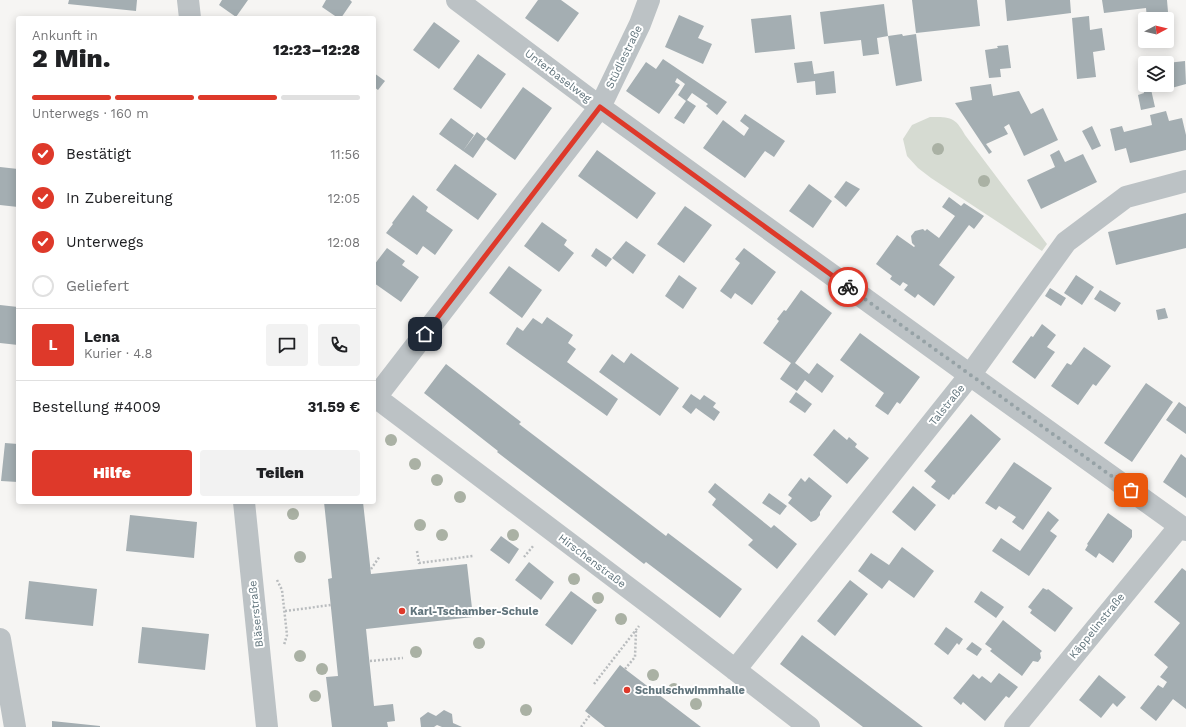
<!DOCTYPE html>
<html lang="de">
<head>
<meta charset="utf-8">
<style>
  body { margin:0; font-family:"Work Sans",sans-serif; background:#f2f2f2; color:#202124; height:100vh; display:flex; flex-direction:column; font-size:15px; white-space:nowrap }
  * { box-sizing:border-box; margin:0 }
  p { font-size:13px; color:#757577 }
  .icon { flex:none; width:22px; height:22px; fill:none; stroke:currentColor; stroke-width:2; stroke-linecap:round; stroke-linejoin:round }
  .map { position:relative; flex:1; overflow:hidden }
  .drawer { position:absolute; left:16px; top:16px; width:360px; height:488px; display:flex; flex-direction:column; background:#fff; border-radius:4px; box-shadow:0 2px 10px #0003 }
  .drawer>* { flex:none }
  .needle { width:26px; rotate:83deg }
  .fabs { position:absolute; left:1138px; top:12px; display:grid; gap:8px }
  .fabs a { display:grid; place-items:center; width:36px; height:36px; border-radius:4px; background:#fff; box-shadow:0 2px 10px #0003; font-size:20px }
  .pin { position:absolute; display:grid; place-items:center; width:34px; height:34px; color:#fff; margin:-17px; border-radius:8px; box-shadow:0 2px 6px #0006 }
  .courier { position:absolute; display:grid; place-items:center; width:40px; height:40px; margin:-20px; border:3px solid #de392a; border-radius:50%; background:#fff; color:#222; box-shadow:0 1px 5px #0007 }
  .head em { font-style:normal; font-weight:800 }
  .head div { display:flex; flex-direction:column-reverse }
  .head { display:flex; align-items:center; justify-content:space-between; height:68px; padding:0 16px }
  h1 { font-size:26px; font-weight:800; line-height:30px }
  .bar { display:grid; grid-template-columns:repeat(4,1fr); gap:6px 4px; align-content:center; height:48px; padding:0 16px }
  .bar i { height:5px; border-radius:3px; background:#e0e0e0 }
  .bar .active { background:#de392a }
  .bar p { grid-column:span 4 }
  .line { display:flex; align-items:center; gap:10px; padding:0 16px; border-top:1px solid #e0e0e0 }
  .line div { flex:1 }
  .round { display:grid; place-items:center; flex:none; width:42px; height:42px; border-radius:4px; background:#f2f2f2 }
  ol { padding:0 16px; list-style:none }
  li { display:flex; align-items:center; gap:12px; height:44px }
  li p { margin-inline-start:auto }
  li .icon { padding:4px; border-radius:50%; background:#de392a; color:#fff; stroke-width:4 }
  li:last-child { color:#757577 }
  li i { width:22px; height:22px; border:2px solid #e0e0e0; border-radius:50% }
  .button { display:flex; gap:8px; margin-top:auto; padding:8px 16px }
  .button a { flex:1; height:46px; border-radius:4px; background:#de392a; color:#fff; font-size:16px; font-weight:800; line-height:46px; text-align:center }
  .button a+a { background:#f2f2f2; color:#202124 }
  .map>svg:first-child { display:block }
  .green { fill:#d6dbd2 }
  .building { fill:#a4aeb2 }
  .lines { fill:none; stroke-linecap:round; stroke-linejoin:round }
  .path { stroke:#b9bcbe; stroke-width:2.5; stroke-dasharray:2 2; stroke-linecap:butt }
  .street { stroke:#bcc2c5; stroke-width:22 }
  .tree { fill:#aab1a4 }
  .done { stroke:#96a2a6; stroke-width:4; stroke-dasharray:0 7.2 }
  .route { stroke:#de392a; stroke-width:5 }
  .poi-dot { fill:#de392a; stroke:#fff; stroke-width:1.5 }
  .labels { text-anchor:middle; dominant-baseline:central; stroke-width:4; stroke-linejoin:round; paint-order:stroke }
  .street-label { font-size:11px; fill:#62757d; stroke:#fff }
  .poi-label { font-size:11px; font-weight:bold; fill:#62757d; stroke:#fff; text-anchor:start }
</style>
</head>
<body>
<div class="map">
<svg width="1186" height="727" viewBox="0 0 1186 727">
  <rect width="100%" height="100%" fill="#f6f5f3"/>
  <path class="green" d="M930 117C951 117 955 117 965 135L1047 244 1042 251 931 178 918 168 907 156 903 139 912 125Z"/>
  <path class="building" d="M69 0H137L136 11 68 4Z
    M222 0H248L236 17 219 5Z
    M326 0H350L352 2 341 18H338L322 7Z
    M538 0H561L579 13 558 42 525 18Z
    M912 0H977L980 26 916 33Z
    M1005 0H1070L1071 13 1007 21Z
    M1102 0H1167L1169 24H1167V19H1147L1146 8 1104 13Z
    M884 4 888 36 877 38 879 54 863 56 861 40 824 44 820 12Z
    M679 15 704 26 698 38 712 44 703 64 665 47Z
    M791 15 795 49 755 53 751 19Z
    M1089 16 1090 30 1102 28 1105 50 1093 52 1096 77 1077 79 1072 18Z
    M434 22 460 41 439 69 413 50Z
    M902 34 903 36 916 34 922 81 896 86 888 36Z
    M1008 45 1011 68 1000 69 1001 77 989 78 985 50 998 48 997 46Z
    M478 54 506 74 481 109 453 89Z
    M663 59 727 102 717 115 706 106 708 104 692 93 687 100 696 106 684 124 674 118 686 101 678 95 685 84 677 78 675 82 680 85 659 114 626 91 646 62 656 69Z
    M812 61 814 74 834 71 836 93 816 95 815 81 797 83 794 63Z
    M1185 61 1186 84 1168 89 1167 63Z
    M374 73 385 81 378 90 374 87Z
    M991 84 993 96 1019 91 1031 114 1043 108 1058 140 1024 156 1009 124 1004 127 1008 134 986 144 992 152 989 154 955 103 972 100 970 87Z
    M1150 85 1155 107 1141 110 1138 95 1144 93 1143 87Z
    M523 87 552 108 515 160 486 139Z
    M1166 111 1169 121 1182 118 1186 135V150L1130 163 1126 148 1115 151 1110 129 1122 126 1124 132 1152 125 1150 115Z
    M745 114 785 141 774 157 765 151 745 178 703 148 723 120 744 136 749 128 740 121Z
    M451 118 474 135 463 151 439 134Z
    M1092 126 1101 146 1092 150 1082 131Z
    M477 132 486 139 473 158 463 151Z
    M597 150 656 193 637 219 578 176Z
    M1059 150 1065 162 1083 154 1097 182 1041 209 1027 180 1055 167 1050 155Z
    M455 164 497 194 478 220 436 190Z
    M0 167 18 169V207L0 205Z
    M846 181 860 189 846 207 834 197Z
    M809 184 832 201 813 228 789 211Z
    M413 195 428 207 426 211 453 230 435 255 423 246 417 255 386 233 393 224 392 223Z
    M949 197 961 206 964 203 984 216 974 229 969 225 939 265 955 277 934 306 918 294 915 298 904 290 908 285 903 282 900 286 890 279 892 276 876 264 897 235 914 247 915 246 912 243 911 236 915 231 923 229 925 231 927 229 939 238 955 216 942 207Z
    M685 206 712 225 684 263 657 244Z
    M1186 213V248L1116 265 1108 232Z
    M542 222 567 240 564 245 574 253 559 272 524 246Z
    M626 241 646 255 633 274 612 258Z
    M387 248 405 261 402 265 419 277 401 302 374 283V265Z
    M596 248 612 259 606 267 591 256Z
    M744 248 776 272 752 305 735 293 731 299 720 291 740 263 735 259Z
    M509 266 542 290 522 318 489 293Z
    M679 275 697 288 683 309 665 296Z
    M1076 275 1094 287 1082 305 1064 293Z
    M1050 288 1066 298 1061 306 1045 296Z
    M801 290 832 313 795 363 809 374 817 363 834 376 822 393 805 380 797 391 780 379 791 363 763 343 779 321 777 319 784 310 786 311Z
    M1100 290 1121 303 1115 312 1094 299Z
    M0 305 18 307V345L0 343Z
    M1165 308 1168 318 1158 320 1156 310Z
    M547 317 573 335 568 343 576 349 567 362 618 399 607 416 506 344 517 327 523 331 533 318 542 324Z
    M1042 324 1056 335 1047 347 1055 352 1035 379 1012 362 1031 336 1033 337Z
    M860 333 920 377 900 404 897 402 888 415 875 406 884 393 840 360Z
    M1084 347 1111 366 1096 386 1093 384 1078 405 1051 386 1067 363 1071 365Z
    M631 353 679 388 660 416 599 372 612 354 624 363Z
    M446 364 521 422 519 424 666 536 668 533 742 589 720 618 646 562 644 564 497 452 498 451 424 393Z
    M1146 383 1173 402 1132 462 1104 443Z
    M796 392 812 404 805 413 789 402Z
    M691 394 700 400 704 395 716 403 713 407 720 412 714 421 696 408 691 414 682 407Z
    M1179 402 1186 407V434L1166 420Z
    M971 414 1001 439 954 495 953 494 949 500 931 487 936 481 924 471Z
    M834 429 847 440 849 437 857 444 855 447 869 458 847 484 813 455Z
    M5 443 18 444V482L1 481Z
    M1181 454 1186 458V498L1163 482Z
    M1014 462 1052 488 1023 530 1012 522 1016 517 999 506 996 510 985 503Z
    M809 477 832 496 820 512V515L816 520 811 522 788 503 792 498 788 495 801 478 805 482Z
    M715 483 771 528 774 525 797 544 777 569 748 545 753 540 712 505 716 499 708 492Z
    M913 486 936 505 915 531 892 512Z
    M769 493 787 506 780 515 762 503Z
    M324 502H363L371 574 467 564 473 617 366 629 374 706 393 704 395 721 387 722 388 727H332L326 677 338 676 328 579 332 578Z
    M1048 511 1059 520 1050 531 1057 536 1029 576 992 551 1001 538 1020 551Z
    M1108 513 1132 530V537L1113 563 1099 553 1096 558 1085 550 1088 545 1087 544Z
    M130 515 197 522 194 558 126 551Z
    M501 536 519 549 509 564 490 550Z
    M902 547 934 571 914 598 889 580 882 589 858 571 871 553 889 565Z
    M529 562 554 582 541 600 515 580Z
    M1182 568 1186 571V709L1173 699 1156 721 1140 708 1158 685 1163 688 1167 682 1160 677 1168 667 1154 655 1180 623 1154 602Z
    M850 580 868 594 835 636 817 621Z
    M29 581 97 589 93 626 25 619Z
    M1043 588 1047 590 1048 589 1073 608 1055 632 1030 613 1032 610 1028 607Z
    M571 591 597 610 572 645 545 625Z
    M981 591 1004 607 996 618 974 602Z
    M1003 620 1042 651 1040 653 1041 658 1038 662 1033 661 1022 676 990 651 992 649 985 644Z
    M142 627 209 634 205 670 138 663Z
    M946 627 963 639 959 645 957 643 948 655 934 644Z
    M802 635 923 727H863L780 664Z
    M972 642 982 649 977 656 966 649Z
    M620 665 625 669 701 727H605L585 711Z
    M999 673 1018 687 1009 698 1006 696 985 721 963 702 961 705 953 698 973 674 979 679 982 676 991 683Z
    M1099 675 1126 697 1117 707 1113 703 1101 718 1079 700Z
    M444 710 452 714 453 723 462 727H442L437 725 434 727H421L420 718 428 712 436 716Z
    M52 721 100 726V727H52Z"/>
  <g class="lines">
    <path class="path" d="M417 551 419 563 473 556
      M524 557 534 545
      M371 569 380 556
      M277 580 282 590 287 635 284 645
      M285 611 331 605
      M370 661 403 658
      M625 669 635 657 636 631
      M594 684 639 626
      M581 727 590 715"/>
    <path class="street" d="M188 0 190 18
      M457 0 600 107 970 375 1186 530
      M374 396 659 611 809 727
      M376 397 600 107 640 24 649 0
      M244 502 267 727
      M0 639 15 727
      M735 670 970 375 1066 242 1126 197 1186 181
      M1015 727 1180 526"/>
  </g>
  <g class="tree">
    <circle cx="938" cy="149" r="6"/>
    <circle cx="984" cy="181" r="6"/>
    <circle cx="391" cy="440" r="6"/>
    <circle cx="415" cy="464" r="6"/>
    <circle cx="437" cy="480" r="6"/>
    <circle cx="460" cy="497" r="6"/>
    <circle cx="293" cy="514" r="6"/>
    <circle cx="420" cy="525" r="6"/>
    <circle cx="442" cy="535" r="6"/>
    <circle cx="513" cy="535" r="6"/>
    <circle cx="300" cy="557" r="6"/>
    <circle cx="574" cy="579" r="6"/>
    <circle cx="598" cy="598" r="6"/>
    <circle cx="621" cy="619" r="6"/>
    <circle cx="479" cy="643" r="6"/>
    <circle cx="416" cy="652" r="6"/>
    <circle cx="300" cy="656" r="6"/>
    <circle cx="322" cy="669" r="6"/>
    <circle cx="653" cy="675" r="6"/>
    <circle cx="674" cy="689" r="6"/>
    <circle cx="315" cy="696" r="6"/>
    <circle cx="696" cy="704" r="6"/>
    <circle cx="526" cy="710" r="6"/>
  </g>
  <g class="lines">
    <path class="done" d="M848 287 1131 490"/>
    <path class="route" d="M425 334 600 107 848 287"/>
  </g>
  <g class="poi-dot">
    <circle cx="402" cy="611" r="4"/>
    <circle cx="627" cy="690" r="4"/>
  </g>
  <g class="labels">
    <g class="street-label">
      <text transform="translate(624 57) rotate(-64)">Stüdlestraße</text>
      <text transform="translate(558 76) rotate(37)">Unterbaselweg</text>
      <text transform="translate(947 405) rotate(-51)">Talstraße</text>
      <text transform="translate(592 561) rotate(37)">Hirschenstraße</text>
      <text transform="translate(256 614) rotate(-96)">Bläserstraße</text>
      <text transform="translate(1097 626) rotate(-51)">Käppelinstraße</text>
    </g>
    <g class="poi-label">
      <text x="410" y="611">Karl-Tschamber-Schule</text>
      <text x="635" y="690">Schulschwimmhalle</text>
    </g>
  </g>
</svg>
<div class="fabs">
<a><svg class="needle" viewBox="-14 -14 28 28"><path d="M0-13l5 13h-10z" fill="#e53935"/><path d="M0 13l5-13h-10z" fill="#757577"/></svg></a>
<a><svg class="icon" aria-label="layers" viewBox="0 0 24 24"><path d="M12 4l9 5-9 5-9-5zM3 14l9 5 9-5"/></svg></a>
</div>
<div class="pin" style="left:1131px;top:490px;background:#ea580c"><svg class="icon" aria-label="bag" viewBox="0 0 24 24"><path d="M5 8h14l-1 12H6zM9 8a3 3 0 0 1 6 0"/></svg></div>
<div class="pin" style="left:425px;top:334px;background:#1f2937"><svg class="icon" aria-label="home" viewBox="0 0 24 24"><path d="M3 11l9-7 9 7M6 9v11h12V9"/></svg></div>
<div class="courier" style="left:848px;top:287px"><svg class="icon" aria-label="bike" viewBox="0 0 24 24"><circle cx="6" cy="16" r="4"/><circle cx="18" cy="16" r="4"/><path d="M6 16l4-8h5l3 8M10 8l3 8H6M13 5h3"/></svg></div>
<section class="drawer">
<div class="head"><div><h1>2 Min.</h1><p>Ankunft in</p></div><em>12:23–12:28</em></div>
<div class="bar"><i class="active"></i><i class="active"></i><i class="active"></i><i></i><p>Unterwegs · 160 m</p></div>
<ol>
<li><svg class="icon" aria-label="check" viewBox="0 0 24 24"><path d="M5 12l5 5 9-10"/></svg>Bestätigt<p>11:56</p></li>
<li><svg class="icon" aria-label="check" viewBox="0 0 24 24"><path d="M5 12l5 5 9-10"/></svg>In Zubereitung<p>12:05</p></li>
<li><svg class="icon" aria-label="check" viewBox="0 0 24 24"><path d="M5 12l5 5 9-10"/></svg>Unterwegs<p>12:08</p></li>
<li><i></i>Geliefert</li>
</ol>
<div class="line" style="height:72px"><b class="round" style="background:#de392a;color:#fff">L</b><div><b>Lena</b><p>Kurier · 4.8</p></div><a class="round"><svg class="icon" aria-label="chat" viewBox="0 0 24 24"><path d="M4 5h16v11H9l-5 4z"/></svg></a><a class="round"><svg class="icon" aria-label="phone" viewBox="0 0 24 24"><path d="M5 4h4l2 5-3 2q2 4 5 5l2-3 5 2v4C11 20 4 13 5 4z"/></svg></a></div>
<div class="line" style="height:52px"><div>Bestellung #4009</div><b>31.59 €</b></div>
<div class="button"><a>Hilfe</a><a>Teilen</a></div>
</section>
</div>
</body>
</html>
